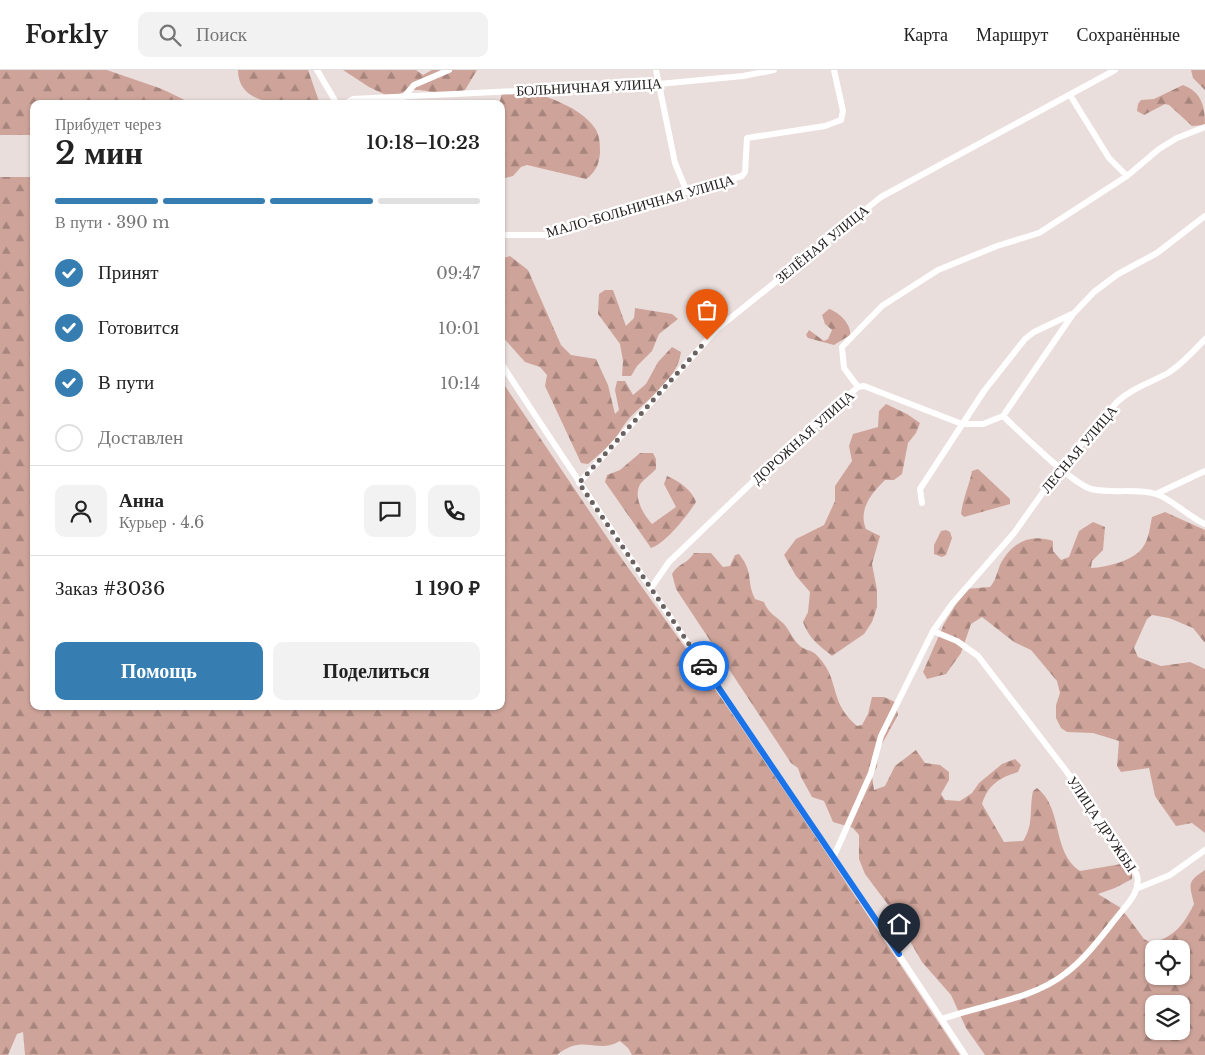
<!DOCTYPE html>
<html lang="ru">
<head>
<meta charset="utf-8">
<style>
  body { margin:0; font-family:"Libre Baskerville",serif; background:#f2f2f2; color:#222; height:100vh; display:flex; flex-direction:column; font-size:19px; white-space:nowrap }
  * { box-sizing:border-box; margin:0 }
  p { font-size:16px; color:#767676 }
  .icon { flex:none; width:28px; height:28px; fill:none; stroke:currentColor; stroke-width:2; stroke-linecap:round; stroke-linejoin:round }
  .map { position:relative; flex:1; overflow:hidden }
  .sheet { position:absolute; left:30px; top:30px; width:475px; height:610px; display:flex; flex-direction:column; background:#fff; border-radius:10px; box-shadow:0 1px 4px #0004 }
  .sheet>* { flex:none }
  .controls { position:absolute; left:1145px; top:870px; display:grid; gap:10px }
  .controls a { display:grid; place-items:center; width:45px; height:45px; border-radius:10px; background:#fff; box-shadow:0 1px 4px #0004; font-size:25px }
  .pin { position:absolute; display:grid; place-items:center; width:42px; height:42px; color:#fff; margin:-51px -21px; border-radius:50% 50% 50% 0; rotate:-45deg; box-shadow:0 0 5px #0007 }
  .pin .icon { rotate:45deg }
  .courier { position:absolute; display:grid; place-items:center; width:50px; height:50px; margin:-25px; border:4px solid #1a73e8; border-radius:50%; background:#fff; color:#222; box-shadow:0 1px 6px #0007 }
  .overview em { font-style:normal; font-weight:600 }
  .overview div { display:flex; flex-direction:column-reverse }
  .overview { display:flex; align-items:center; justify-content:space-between; height:85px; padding:0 25px }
  h1 { font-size:32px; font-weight:600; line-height:38px }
  .bar { display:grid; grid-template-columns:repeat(4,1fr); gap:8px 5px; align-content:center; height:60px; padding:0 25px }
  .bar i { height:6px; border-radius:4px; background:#e0e0e0 }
  .bar .selected { background:#367eb2 }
  .bar p { grid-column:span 4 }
  .line { display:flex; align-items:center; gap:12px; padding:0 25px; border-top:1px solid #e0e0e0 }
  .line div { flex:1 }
  .round { display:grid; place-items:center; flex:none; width:52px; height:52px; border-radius:10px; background:#f2f2f2 }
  ol { padding:0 25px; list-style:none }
  li { display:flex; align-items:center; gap:15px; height:55px }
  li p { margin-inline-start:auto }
  li .icon { padding:5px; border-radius:50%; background:#367eb2; color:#fff; stroke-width:4 }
  li:last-child { color:#767676 }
  li i { width:28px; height:28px; border:2px solid #e0e0e0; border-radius:50% }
  .button { display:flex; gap:10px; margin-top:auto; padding:10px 25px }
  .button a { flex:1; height:58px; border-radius:10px; background:#367eb2; color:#fff; font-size:20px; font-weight:600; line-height:58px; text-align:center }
  .button a+a { background:#f2f2f2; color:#222 }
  header { display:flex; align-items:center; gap:30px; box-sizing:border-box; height:70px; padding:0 25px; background:#fff; border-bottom:1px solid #e0e0e0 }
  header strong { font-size:24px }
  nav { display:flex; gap:28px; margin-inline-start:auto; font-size:18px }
  .search { width:350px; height:45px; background:#f2f2f2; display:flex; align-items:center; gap:12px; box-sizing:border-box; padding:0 18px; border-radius:10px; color:#767676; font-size:19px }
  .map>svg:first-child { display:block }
  .forest { fill:url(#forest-firs); fill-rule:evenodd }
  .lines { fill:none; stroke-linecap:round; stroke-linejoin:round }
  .minor { stroke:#fff; stroke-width:6 }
  .done { stroke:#696261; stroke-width:5; stroke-dasharray:0 9 }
  .route { stroke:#1a73e8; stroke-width:6 }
  .labels { text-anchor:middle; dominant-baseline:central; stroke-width:5; stroke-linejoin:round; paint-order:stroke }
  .street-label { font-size:14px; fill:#24201f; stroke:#fff }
</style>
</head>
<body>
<header>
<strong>Forkly</strong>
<div class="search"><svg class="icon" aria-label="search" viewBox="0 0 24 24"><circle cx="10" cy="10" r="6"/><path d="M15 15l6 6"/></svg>Поиск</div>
<nav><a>Карта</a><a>Маршрут</a><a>Сохранённые</a></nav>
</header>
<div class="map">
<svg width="1205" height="985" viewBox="0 0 1205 985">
  <defs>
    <pattern id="forest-firs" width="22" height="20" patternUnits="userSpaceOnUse" patternTransform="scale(1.25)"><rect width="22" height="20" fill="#cea49a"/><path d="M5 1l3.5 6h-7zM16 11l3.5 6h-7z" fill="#a7857d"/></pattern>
  </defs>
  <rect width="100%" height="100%" fill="#eadedc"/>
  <path class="forest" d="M0 0H107L162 19 193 34H34V65H0Z
    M238 0H308L320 34C294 34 238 40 238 0Z
    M343 0H416L423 5 432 0H477L465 20C459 22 451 24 445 24 420 21 415 15 392 28L369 17Z
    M1191 0H1205V20L1193 8Z
    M1183 15C1202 22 1205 37 1205 55L1192 56 1169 35 1165 34 1144 45 1137 41 1138 34 1141 30 1154 29Z
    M526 20C548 27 580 37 594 57 600 64 600 75 600 83 599 95 595 103 586 109L527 95 521 97 513 106 501 109V34H499L502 23Z
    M0 107H34V636H501V310L617 482 759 681 960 985H632L628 978 620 971C596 985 584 963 557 985H25L23 962 17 964 8 985H0Z
    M510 186 528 200 561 275 571 285 596 289 608 315 615 344 619 340 615 320 617 311H625L633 325 646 314 658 292 672 277 681 282C677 312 645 330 627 351 622 357 619 364 614 370 606 379 597 386 588 394L581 393 545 316 547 305 540 297 525 292 501 265V189Z
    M605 220H613L626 256 634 248 635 238 672 244 678 249 659 264 652 281 637 296 631 306H622L623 291 620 274 598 244 599 224Z
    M829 239C839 242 852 255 850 265L834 275 808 268 806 265 809 260 824 271 828 269 832 260 825 254 822 245Z
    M886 334 907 344 920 353 916 363 908 373 902 404 894 410H885C871 424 858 439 866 459L880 466 872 494 877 520V537L872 552 864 564 832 586C818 574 810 570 803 552L808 542 810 522 796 506 784 485 796 469 824 455 835 431V416L852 391 849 376 853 364 878 357 879 341Z
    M640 383H653L656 389V399C652 404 645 408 641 413 632 426 643 444 652 454L676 437 664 414 667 406C679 411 692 420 696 432 687 446 666 473 651 478L605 412 607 405 620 400Z
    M978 399 1010 429V434L964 447 961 444C963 428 969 416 972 401Z
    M1165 442 1205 460V573L1193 558 1169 548 1152 545 1147 549 1134 578 1138 587 1161 596 1190 592 1205 599V763L1192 753 1176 756 1155 726 1149 698 1121 702 1117 696 1119 671 1093 663 1067 662 1061 658 1056 648V635L1060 623 1057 611 1031 580 1014 572 982 547 971 554 961 583 946 604 927 609 923 602 944 554 965 519 990 517C998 508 997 497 1004 488 1016 470 1033 464 1053 471V481L1061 490 1069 487 1079 461 1093 452 1105 457 1103 480 1092 491 1091 498C1107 497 1134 491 1143 477 1149 469 1150 456 1152 447Z
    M946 460 950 462 952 468 946 485 942 487 934 484V475L941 461Z
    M694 483H711L723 497 730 496 735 485 739 484C754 503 746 510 755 529L764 532C768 543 776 546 784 554 790 561 793 570 800 576 809 583 811 577 821 590 840 613 829 632 857 656L862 655 868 644 872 627H884L895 632 898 645 878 681 877 697 872 706 874 720 885 716 895 696 916 680 925 693 940 695 949 702V710L941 724 945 730 960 731 972 723 979 713 1002 694 1015 689 1021 695 1018 702C999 708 988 715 982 734L1004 772 1023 771C1034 755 1029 740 1033 721L1037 718C1064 739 1051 782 1080 801L1121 794 1132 800V809L1115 818 1098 824 1121 838 1144 869 1151 873C1175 867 1184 854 1194 834 1189 813 1187 812 1205 800V985H985L966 958 951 925 922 892 892 840 865 804 859 789V765L853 758 833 752 824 731 812 727 801 707 798 698 791 693 676 519 672 504C677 494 689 493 694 483ZM1154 879H1181V906H1154ZM1154 934H1181V961H1154Z"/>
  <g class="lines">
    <path class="minor" d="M317 0 337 34
      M656 0 675 93 687 122
      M1070 25 1109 88 1127 106
      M403 28 414 15 449 0
      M345 34 353 29 659 14 743 6 774 0
      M501 165H550L675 125 742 106 745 102 747 68 825 56 841 50 843 41 834 0
      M501 293C652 526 813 752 965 985
      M858 317 844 298 842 277 882 236 938 200 997 176 1039 163 1127 106 1159 79 1177 68 1205 57
      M1003 346 1073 244 1094 222 1118 204 1157 183 1205 146
      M579 413 717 259 881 127 1115 0
      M1156 424 1205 401
      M922 433 920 419 984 321 1025 269 1034 262 1072 244
      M651 518 669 492 788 378 858 317 864 316 962 354H983L1003 346C1020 362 1071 413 1091 419 1112 424 1136 418 1156 424 1170 428 1189 447 1205 454
      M933 561 957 571 978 586 1067 702 1137 805C1141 822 1127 834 1117 847 1101 867 1086 888 1066 903 1034 929 981 935 942 949
      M834 786 871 703 881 666 933 561 952 534 1014 463 1061 397 1117 332C1132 318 1150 313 1168 303 1182 294 1194 281 1205 269
      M1138 818 1170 805 1205 780"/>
  </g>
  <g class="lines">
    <path class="done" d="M704 596 579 413 707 270"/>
    <path class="route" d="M704 596 899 884"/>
  </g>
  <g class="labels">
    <g class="street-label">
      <text transform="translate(589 17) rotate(-3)">БОЛЬНИЧНАЯ УЛИЦА</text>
      <text transform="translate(640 136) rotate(-16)">МАЛО-БОЛЬНИЧНАЯ УЛИЦА</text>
      <text transform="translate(822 174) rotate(-39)">ЗЕЛЁНАЯ УЛИЦА</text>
      <text transform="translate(803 367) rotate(-42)">ДОРОЖНАЯ УЛИЦА</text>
      <text transform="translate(1079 379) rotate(-50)">ЛЕСНАЯ УЛИЦА</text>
      <text transform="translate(1102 754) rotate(56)">УЛИЦА ДРУЖБЫ</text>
    </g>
  </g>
</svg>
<div class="controls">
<a><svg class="icon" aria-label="locate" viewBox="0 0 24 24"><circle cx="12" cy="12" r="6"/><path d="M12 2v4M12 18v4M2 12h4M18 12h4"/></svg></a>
<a><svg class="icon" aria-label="layers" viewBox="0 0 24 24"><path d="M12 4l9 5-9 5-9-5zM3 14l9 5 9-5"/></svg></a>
</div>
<div class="pin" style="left:707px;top:270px;background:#ea580c"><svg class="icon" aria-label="bag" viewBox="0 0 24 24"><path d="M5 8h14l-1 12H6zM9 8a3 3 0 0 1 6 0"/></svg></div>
<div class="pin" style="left:899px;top:884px;background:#1f2937"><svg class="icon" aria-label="home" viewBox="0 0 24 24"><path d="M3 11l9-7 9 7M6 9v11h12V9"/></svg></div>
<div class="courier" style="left:704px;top:596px"><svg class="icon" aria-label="car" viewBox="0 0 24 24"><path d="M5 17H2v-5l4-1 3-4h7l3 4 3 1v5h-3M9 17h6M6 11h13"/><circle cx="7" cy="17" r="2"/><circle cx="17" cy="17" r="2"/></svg></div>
<section class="sheet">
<div class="overview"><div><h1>2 мин</h1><p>Прибудет через</p></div><em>10:18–10:23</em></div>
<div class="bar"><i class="selected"></i><i class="selected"></i><i class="selected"></i><i></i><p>В пути · 390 m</p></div>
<ol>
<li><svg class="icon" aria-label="check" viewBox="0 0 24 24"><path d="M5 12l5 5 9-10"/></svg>Принят<p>09:47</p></li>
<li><svg class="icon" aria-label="check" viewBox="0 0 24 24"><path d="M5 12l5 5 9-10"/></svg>Готовится<p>10:01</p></li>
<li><svg class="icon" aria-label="check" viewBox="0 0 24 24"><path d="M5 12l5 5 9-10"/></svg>В пути<p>10:14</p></li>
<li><i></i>Доставлен</li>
</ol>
<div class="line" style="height:90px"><a class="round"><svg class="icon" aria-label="person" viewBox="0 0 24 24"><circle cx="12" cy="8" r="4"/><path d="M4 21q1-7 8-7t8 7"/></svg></a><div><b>Анна</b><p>Курьер · 4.6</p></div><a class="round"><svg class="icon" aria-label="chat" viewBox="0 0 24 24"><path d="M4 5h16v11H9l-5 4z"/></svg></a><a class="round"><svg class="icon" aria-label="phone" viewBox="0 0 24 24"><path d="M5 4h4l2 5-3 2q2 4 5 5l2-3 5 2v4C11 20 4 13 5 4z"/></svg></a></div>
<div class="line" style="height:65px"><div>Заказ #3036</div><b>1 190 ₽</b></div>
<div class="button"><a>Помощь</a><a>Поделиться</a></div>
</section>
</div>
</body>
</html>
